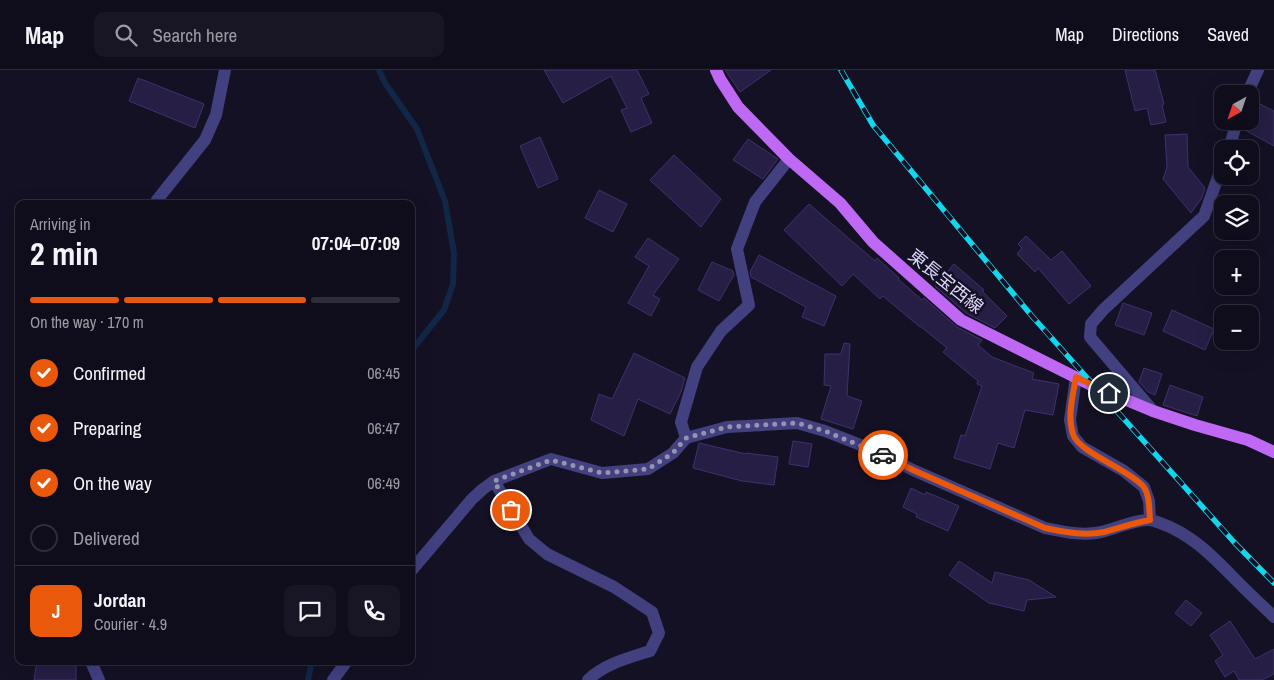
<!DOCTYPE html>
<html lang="en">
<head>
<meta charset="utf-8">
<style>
  body { margin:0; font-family:"Archivo Narrow","Noto Sans JP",sans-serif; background:#181624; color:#f1f3f6; height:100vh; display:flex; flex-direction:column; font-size:19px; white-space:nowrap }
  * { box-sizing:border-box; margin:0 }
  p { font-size:16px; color:#9b9ca3 }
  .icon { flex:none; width:28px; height:28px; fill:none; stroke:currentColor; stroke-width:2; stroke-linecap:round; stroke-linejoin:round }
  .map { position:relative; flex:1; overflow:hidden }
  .panel { position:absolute; left:15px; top:130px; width:400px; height:465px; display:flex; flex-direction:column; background:#0f0d1b; border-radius:10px; box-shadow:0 5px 20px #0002,0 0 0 1px #2f2d3a }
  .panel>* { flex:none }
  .needle { width:32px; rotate:220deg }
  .controls { position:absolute; left:1214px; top:15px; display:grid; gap:10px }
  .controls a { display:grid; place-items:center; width:45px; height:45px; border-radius:10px; background:#0f0d1b; box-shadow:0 5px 20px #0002,0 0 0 1px #2f2d3a; font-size:25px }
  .pin { position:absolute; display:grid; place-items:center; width:42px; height:42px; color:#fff; margin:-21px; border:2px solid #fff; border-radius:50%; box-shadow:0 1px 5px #0007 }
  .courier { position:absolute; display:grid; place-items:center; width:50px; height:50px; margin:-25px; border:4px solid #ea580c; border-radius:50%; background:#fff; color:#222; box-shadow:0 1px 6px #0007 }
  .summary em { font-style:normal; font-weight:800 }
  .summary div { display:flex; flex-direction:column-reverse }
  .summary { display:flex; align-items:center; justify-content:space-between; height:85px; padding:0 15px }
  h1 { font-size:32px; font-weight:800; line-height:38px }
  .bar { display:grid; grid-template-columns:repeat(4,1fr); gap:8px 5px; align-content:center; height:60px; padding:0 15px }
  .bar i { height:6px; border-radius:4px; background:#2f2d3a }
  .bar .current { background:#ea580c }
  .bar p { grid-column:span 4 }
  .line { display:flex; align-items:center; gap:12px; padding:0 15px; border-top:1px solid #2f2d3a }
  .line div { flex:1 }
  .round { display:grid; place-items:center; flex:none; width:52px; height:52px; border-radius:10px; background:#181624 }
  ol { padding:0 15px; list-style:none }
  li { display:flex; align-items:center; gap:15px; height:55px }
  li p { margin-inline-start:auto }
  li .icon { padding:5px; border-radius:50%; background:#ea580c; color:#fff; stroke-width:4 }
  li:last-child { color:#9b9ca3 }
  li i { width:28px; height:28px; border:2px solid #2f2d3a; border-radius:50% }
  header { display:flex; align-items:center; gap:30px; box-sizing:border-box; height:70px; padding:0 25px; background:#0f0d1b; border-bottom:1px solid #2f2d3a }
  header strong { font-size:24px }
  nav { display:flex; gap:28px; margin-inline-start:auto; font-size:18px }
  .search { width:350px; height:45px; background:#181624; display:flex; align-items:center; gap:12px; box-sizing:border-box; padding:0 18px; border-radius:10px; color:#9b9ca3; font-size:19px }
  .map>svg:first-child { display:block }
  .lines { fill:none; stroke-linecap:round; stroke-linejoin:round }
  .stream { stroke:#122647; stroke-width:6 }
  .building { fill:#261e44; stroke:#3e326e }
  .minor { stroke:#42407f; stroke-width:12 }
  .major { stroke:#bf68f3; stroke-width:12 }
  .rail-casing { stroke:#13d5ec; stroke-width:5.5 }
  .rail { stroke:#141124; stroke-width:4; stroke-dasharray:11; stroke-linecap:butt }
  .done { stroke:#9692b0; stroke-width:5; stroke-dasharray:0 9 }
  .route { stroke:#ea580c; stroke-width:6 }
  .labels { text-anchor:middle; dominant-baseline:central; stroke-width:5; stroke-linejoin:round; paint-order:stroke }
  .street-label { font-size:18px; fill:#dcd7fc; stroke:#141124 }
</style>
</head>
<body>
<header>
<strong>Map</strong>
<div class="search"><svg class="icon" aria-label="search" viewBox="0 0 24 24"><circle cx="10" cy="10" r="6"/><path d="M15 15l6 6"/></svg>Search here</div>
<nav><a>Map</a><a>Directions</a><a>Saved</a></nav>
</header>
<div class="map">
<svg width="1274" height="610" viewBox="0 0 1274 610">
  <rect width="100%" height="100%" fill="#141124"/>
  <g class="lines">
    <path class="stream" d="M379 0 385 13 417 59 445 131 454 183 453 214 444 240 411 281
      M308 610 312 591"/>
  </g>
  <path class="building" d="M544 0H637L649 24 641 28 652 53 631 62 621 40 627 38 611 6 563 33Z
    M725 0H771L740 22Z
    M1125 0H1155L1164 34 1162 35 1166 52 1151 55 1147 38 1135 41Z
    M138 8 204 34 195 58 129 31Z
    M1256 32 1274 41V76L1243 59 1247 51H1250V45Z
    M1187 64 1188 97 1205 118 1202 128 1191 143 1163 109 1167 97 1165 65Z
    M540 67 558 109 538 118 520 76Z
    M748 69 778 89 763 109 733 90Z
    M674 85 721 129 701 157 650 110Z
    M599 120 627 134 613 162 585 148Z
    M809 134 875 191 877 188 899 208 898 209 922 230 924 228 957 257 982 270 978 275 992 287 1034 303 1032 309 1059 314 1053 345 1025 340 1014 378 998 373 990 399 954 388 961 365 965 366 982 316 977 314 978 311 943 282 947 278 920 256V257L883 226 880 229 853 204 842 216 784 160Z
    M1026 166 1051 190 1062 181 1091 216 1069 234 1038 198 1035 202 1017 184 1022 178 1018 174Z
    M648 168 679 189 653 225 660 229 651 246 628 233 649 196 635 187Z
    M759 185 836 226 824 256 802 247 806 237 751 207 750 202Z
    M712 192 733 201 734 205 719 231 698 220Z
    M954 194 984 220 982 221 1007 246 995 258 966 243 935 216Z
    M1123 233 1152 243 1144 265 1115 255Z
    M1172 240 1214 259 1205 280 1163 261Z
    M844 273 850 274 847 326 862 331 853 359 821 349 831 316 824 315 825 284H841Z
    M634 283 685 308 681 322 670 344 638 329 624 366 591 350 599 324 612 329Z
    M1144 298 1162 304 1155 325 1148 322 1139 312Z
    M1170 315 1203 327 1197 346 1163 335Z
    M793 371 812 374 808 397 789 394Z
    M699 373 746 384V383L778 387 774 415 742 411 693 398Z
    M911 418 925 425 926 422 959 436 948 461 916 447 917 444 903 437Z
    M959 491 992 513 995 502 1029 510 1056 527 1027 530 1024 541 989 533 949 505Z
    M1186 530 1202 543 1191 556 1175 543Z
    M1230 551 1255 589 1274 579V604L1262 610H1239L1234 601 1225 607 1215 591 1223 585 1210 565Z
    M37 591H76V610H34Z"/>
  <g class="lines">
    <path class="minor" d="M1247 24 1258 0
      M1229 79 1237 51
      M156 134 157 130 205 70 216 45 225 0
      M1076 307 1070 350 1073 366 1082 377 1124 401 1144 417 1149 431 1150 450
      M1153 341 1090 267 1091 254 1103 240 1204 146 1222 96
      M686 368 727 357 797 353 825 361 876 381 913 400 1045 458C1064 462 1086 467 1105 461 1117 458 1137 449 1149 450 1153 450 1157 452 1160 453 1197 466 1219 494 1246 520 1255 529 1265 538 1274 547
      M494 411 529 469 547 484 614 517 652 542 659 563 650 581C628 588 604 594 588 610
      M411 501 472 429 483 419 494 411 551 389 602 403 648 399 673 383 686 368 681 352 697 297 721 261 749 235 737 179 755 132 789 89
      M92 591V594L99 610
      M333 610 347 591"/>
    <path class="major" d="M716 0 720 9 738 37 789 89 840 133 873 172 961 250 1095 317 1153 341 1195 355 1248 370 1274 382"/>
    <g class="rail-casing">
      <path id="rail" d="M841 0 873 55 1031 245 1233 471 1274 513"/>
    </g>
    <use href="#rail" class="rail"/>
  </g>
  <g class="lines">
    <path class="done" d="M511 440 494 411 551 390 602 403 648 399 673 383 686 368 727 357 797 353 825 361 883 385"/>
    <path class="route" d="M883 385 913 400 1045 458C1064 462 1084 466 1104 462 1119 458 1134 453 1150 450 1149 439 1150 425 1143 416 1128 399 1078 382 1073 364 1067 346 1073 325 1076 307L1109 323"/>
  </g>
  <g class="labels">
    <g class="street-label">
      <text transform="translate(946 211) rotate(39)">東長宝西線</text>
    </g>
  </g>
</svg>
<div class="controls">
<a><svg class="needle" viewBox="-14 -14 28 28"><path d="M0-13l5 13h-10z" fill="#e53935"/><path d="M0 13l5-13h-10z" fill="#9b9ca3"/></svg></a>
<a><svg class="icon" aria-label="locate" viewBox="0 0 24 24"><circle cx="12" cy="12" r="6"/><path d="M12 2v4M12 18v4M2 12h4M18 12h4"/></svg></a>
<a><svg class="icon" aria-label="layers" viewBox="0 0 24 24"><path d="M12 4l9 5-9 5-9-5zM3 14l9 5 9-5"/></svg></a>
<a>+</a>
<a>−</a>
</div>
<div class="pin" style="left:511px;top:440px;background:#ea580c"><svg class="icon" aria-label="bag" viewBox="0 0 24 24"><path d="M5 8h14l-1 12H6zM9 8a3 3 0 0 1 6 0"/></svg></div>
<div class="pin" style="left:1109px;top:323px;background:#1f2937"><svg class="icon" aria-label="home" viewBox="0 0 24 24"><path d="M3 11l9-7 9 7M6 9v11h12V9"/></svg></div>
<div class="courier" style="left:883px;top:385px"><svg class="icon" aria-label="car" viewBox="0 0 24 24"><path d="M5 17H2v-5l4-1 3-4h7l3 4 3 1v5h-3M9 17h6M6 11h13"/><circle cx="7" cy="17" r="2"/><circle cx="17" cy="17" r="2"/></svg></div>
<section class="panel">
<div class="summary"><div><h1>2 min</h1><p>Arriving in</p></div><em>07:04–07:09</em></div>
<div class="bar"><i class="current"></i><i class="current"></i><i class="current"></i><i></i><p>On the way · 170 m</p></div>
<ol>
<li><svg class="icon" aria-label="check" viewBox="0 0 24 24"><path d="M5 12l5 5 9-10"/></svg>Confirmed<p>06:45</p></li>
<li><svg class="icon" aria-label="check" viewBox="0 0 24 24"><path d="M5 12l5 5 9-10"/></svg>Preparing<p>06:47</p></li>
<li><svg class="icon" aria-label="check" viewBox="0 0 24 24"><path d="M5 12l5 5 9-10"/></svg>On the way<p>06:49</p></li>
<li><i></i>Delivered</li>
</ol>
<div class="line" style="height:90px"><b class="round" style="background:#ea580c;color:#fff">J</b><div><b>Jordan</b><p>Courier · 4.9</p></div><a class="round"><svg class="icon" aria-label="chat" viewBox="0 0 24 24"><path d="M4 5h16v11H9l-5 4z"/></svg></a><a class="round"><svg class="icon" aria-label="phone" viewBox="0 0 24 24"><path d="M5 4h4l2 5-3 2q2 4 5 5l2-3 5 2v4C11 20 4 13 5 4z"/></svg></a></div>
</section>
</div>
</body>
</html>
